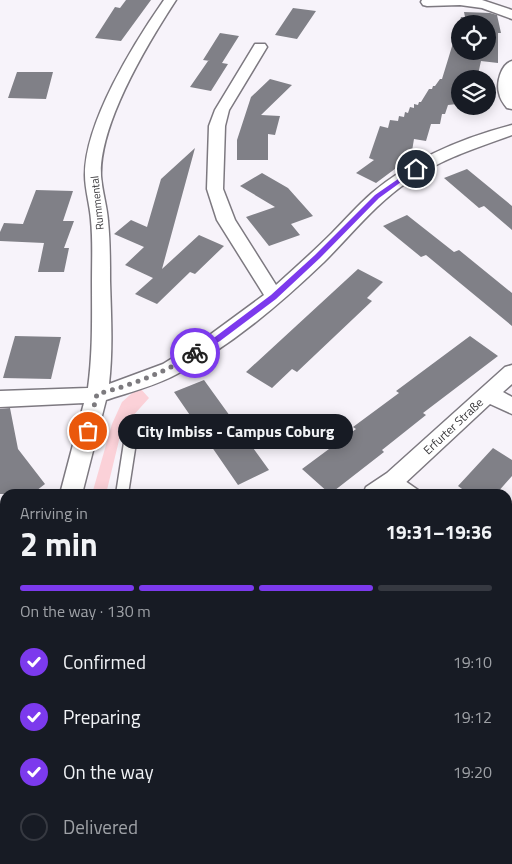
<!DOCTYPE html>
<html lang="en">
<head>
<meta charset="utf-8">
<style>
  body { margin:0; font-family:"Titillium Web",sans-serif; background:#242831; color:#f1f3f6; height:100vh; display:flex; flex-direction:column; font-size:19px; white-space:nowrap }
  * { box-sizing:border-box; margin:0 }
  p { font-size:16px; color:#9ea1a6 }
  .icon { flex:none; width:28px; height:28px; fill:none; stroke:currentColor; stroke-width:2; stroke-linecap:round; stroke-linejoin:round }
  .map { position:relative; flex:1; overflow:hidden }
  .panel { position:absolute; left:0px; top:489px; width:512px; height:376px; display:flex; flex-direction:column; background:#171b24; border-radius:15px 15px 0 0; box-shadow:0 2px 12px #0003 }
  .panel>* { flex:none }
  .fabs { position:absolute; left:451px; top:15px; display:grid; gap:10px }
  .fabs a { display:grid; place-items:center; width:45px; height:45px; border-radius:50%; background:#171b24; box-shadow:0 2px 12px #0003; font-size:25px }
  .pin { position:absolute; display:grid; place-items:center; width:42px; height:42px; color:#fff; margin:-21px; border:2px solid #fff; border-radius:50%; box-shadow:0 1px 5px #0007 }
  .courier { position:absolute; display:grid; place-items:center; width:50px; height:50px; margin:-25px; border:4px solid #7c3aed; border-radius:50%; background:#fff; color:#222; box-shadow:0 1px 6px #0007 }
  .bubble { position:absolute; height:35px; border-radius:18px; background:#171b24; box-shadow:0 2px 12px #0003; font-size:16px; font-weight:700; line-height:35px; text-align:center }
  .overview em { font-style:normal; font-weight:700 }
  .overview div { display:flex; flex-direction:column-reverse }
  .overview { display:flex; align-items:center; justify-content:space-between; height:85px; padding:0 20px }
  h1 { font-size:32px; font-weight:700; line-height:38px }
  .bar { display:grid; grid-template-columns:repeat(4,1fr); gap:8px 5px; align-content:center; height:60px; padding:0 20px }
  .bar i { height:6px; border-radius:4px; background:#363941 }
  .bar .on { background:#7c3aed }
  .bar p { grid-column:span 4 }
  ol { padding:0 20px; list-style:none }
  li { display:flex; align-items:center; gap:15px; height:55px }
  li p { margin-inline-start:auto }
  li .icon { padding:5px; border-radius:50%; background:#7c3aed; color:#fff; stroke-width:4 }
  li:last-child { color:#9ea1a6 }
  li i { width:28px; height:28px; border:2px solid #363941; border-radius:50% }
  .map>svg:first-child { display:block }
  .green { fill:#fbd1d8 }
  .building { fill:#808087; fill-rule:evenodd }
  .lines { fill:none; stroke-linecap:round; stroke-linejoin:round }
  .service-casing { stroke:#7d7980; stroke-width:3 }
  .minor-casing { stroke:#7d7980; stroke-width:3 }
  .service { fill:#fff; fill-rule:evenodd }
  .minor { fill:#fff; fill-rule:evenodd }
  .route { fill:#7c3aed }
  .done { stroke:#7c7a7e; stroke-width:5; stroke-dasharray:0 9 }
  .labels { text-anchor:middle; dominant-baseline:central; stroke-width:5; stroke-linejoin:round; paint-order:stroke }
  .far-street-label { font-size:11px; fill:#3a393c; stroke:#fff }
  .street-label { font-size:12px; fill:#3a393c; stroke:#fff }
</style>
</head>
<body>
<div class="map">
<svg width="512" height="864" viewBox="0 0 512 864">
  <rect width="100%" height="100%" fill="#f7f3fa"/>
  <path class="green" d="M139 387 149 398 122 428 106 494H92L112 424 122 402Z
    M432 860H485L491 864H428Z"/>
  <path class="building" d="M126 0H151L121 41 95 38 115 7 120 8Z
    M293 8 316 11 297 39 275 35Z
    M464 12 490 13 497 15 501 33H498V63L481 61 477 79H460V92L457 104 448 105 445 114H442L440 124H431L426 141 414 139 411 157 376 183 356 173 374 160 369 158 380 126 388 128 390 120 398 121 399 116 404 117 405 112 408 113 410 107 414 108V104L418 105 419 102H421L429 89H432L433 86H435L440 79H442L461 17H465ZM460 24H488V51H460Z
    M220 33 239 36 222 63 228 64 211 91 190 87 208 61H210L203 60Z
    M17 72H53L46 99 8 98Z
    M270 79 292 85 261 115 280 116 275 135 268 134V160H237V140L251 97Z
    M195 148 162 269 199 235 224 246 195 274 190 272 157 304 135 294 153 278 125 265 144 247 114 234 131 220 147 227 161 179Z
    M467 169 512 206V230L484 206 479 208 444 178Z
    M262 173 288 188 313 216 291 224 300 235 269 246 246 217 275 207 240 186Z
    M36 190 73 191 63 221H74L64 248H69L64 272H38L44 243 0 241V232L4 223 23 224Z
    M407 215 454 252 459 250 512 293V326L426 255 421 257 383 226Z
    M358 269 383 282 367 298 372 301 297 372 292 369 272 388 246 372Z
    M15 336 61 337 51 379 3 378Z
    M470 336 498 356 423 413 426 415 382 450 384 452 330 494 302 469 356 429 353 427 399 393 396 391Z
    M204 380 235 423 269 470 238 485 174 392Z
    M10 408 18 449 45 484 32 494H0V409Z
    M493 448 512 460V476L496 494H469L458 486Z"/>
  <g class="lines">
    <g class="service-casing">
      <path id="service" d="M131 432 135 433 137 436 128 494H116L125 436 127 433Z
        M395 474 418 490 420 494C406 494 397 492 389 479L391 476Z
        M508 555 512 557V571L508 569Z"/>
    </g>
    <g class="minor-casing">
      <path id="minor" d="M164 0H176C148 43 99 124 101 176 102 191 107 206 108 221 110 241 110 261 110 281 111 316 113 349 109 384L163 364 211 334 264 295 217 220 207 189 209 126 215 110 255 44H265L267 47 229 110 225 126 223 189 235 220 276 285C295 268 314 251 332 233 345 220 358 205 372 193 412 159 462 138 512 125V135C476 148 441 159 409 181 376 203 352 234 324 262 280 304 231 346 177 374 155 386 130 392 106 400L82 494H60L84 403 0 407V391L88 388C93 352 92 317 92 281 92 261 93 240 91 220 90 205 85 190 85 175 85 122 134 43 164 0Z
        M422 0H482L512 10V19L482 8 460 5 427 6 423 5 421 2Z
        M512 61V109L507 108C503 103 500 99 499 93 496 83 501 64 512 61Z
        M512 365V384L503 392 512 397V414L490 404 403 485 391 494H363L366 487 387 473 505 367Z
        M5 573V598L0 600V575Z"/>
    </g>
    <use href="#service" class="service"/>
    <use href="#minor" class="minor"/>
  </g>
  <path class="route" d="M414 168 419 169 379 198 320 258 276 299 220 341 198 355H193V351L215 337 271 295 315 255 375 195Z"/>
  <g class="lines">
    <path class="done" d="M88 431 97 394C132 385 164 373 195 353"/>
  </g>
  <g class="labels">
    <g class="far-street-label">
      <text transform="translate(97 203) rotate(-96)">Rummental</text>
    </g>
    <g class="street-label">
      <text transform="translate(453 426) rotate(-43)">Erfurter Straße</text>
    </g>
  </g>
</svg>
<div class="fabs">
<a><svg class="icon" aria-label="locate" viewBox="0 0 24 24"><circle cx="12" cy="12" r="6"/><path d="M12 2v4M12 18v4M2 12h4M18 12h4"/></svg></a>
<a><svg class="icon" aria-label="layers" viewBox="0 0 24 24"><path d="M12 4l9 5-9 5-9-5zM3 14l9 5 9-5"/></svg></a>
</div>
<div class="pin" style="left:88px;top:431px;background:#ea580c"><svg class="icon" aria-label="bag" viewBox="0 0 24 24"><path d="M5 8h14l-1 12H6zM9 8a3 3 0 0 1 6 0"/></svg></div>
<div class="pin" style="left:416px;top:169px;background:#1f2937"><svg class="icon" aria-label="home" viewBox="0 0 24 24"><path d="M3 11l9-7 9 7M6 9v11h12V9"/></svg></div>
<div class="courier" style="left:195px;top:353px"><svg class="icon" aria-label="bike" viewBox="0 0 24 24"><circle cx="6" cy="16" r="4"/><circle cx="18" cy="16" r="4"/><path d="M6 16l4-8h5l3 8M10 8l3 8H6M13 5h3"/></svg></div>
<div class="bubble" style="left:118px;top:414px;width:235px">City Imbiss - Campus Coburg</div>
<section class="panel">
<div class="overview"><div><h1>2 min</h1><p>Arriving in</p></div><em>19:31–19:36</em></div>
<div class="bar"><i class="on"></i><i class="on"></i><i class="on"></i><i></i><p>On the way · 130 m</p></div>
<ol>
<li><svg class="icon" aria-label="check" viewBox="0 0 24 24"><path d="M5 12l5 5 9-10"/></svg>Confirmed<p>19:10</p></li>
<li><svg class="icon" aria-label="check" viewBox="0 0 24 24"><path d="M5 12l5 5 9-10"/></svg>Preparing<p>19:12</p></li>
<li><svg class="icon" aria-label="check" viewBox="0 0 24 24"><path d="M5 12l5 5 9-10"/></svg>On the way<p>19:20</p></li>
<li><i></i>Delivered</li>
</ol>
</section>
</div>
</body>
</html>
